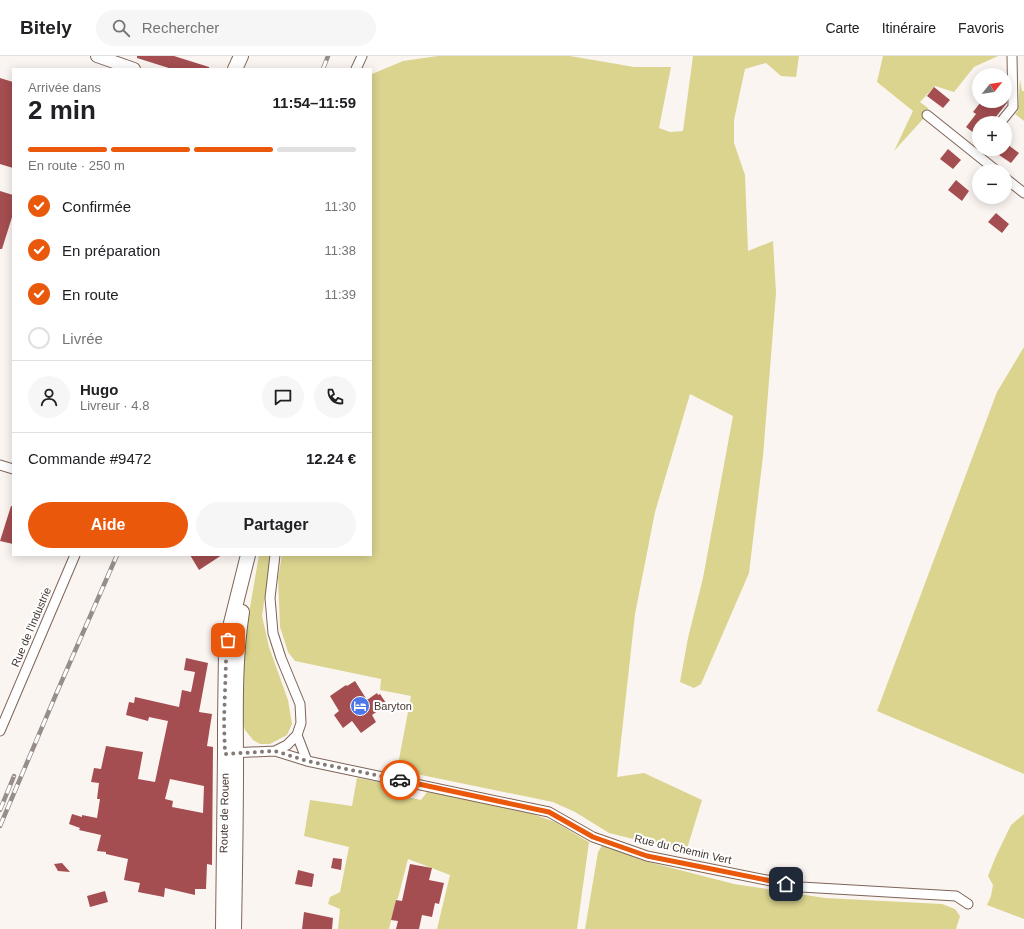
<!DOCTYPE html>
<html lang="fr">
<head>
<meta charset="utf-8">
<style>
  body { margin:0; font-family:Helvetica,sans-serif; background:#f6f6f6; color:#202124; height:100vh; display:flex; flex-direction:column; font-size:15px; white-space:nowrap }
  * { box-sizing:border-box; margin:0 }
  p { font-size:13px; color:#757577 }
  .icon { flex:none; width:22px; height:22px; fill:none; stroke:currentColor; stroke-width:2; stroke-linecap:round; stroke-linejoin:round }
  .map { position:relative; flex:1; overflow:hidden }
  .sheet { position:absolute; left:12px; top:12px; width:360px; height:488px; display:flex; flex-direction:column; background:#fff; border-radius:0px; box-shadow:0 2px 10px #0003 }
  .sheet>* { flex:none }
  .needle { width:26px; rotate:60deg }
  .tools { position:absolute; left:972px; top:12px; display:grid; gap:8px }
  .tools a { display:grid; place-items:center; width:40px; height:40px; border-radius:50%; background:#fff; box-shadow:0 2px 10px #0003; font-size:20px }
  .pin { position:absolute; display:grid; place-items:center; width:34px; height:34px; color:#fff; margin:-17px; border-radius:8px; box-shadow:0 2px 6px #0006 }
  .courier { position:absolute; display:grid; place-items:center; width:40px; height:40px; margin:-20px; border:3px solid #ea580c; border-radius:50%; background:#fff; color:#222; box-shadow:0 1px 5px #0007 }
  .headline em { font-style:normal; font-weight:600 }
  .headline div { display:flex; flex-direction:column-reverse }
  .headline { display:flex; align-items:center; justify-content:space-between; height:68px; padding:0 16px }
  h1 { font-size:26px; font-weight:600; line-height:30px }
  .bar { display:grid; grid-template-columns:repeat(4,1fr); gap:6px 4px; align-content:center; height:48px; padding:0 16px }
  .bar i { height:5px; border-radius:3px; background:#e0e0e0 }
  .bar .on { background:#ea580c }
  .bar p { grid-column:span 4 }
  .line { display:flex; align-items:center; gap:10px; padding:0 16px; border-top:1px solid #e0e0e0 }
  .line div { flex:1 }
  .round { display:grid; place-items:center; flex:none; width:42px; height:42px; border-radius:21px; background:#f6f6f6 }
  ol { padding:0 16px; list-style:none }
  li { display:flex; align-items:center; gap:12px; height:44px }
  li p { margin-inline-start:auto }
  li .icon { padding:4px; border-radius:50%; background:#ea580c; color:#fff; stroke-width:4 }
  li:last-child { color:#757577 }
  li i { width:22px; height:22px; border:2px solid #e0e0e0; border-radius:50% }
  .primary-button { display:flex; gap:8px; margin-top:auto; padding:8px 16px }
  .primary-button a { flex:1; height:46px; border-radius:24px; background:#ea580c; color:#fff; font-size:16px; font-weight:600; line-height:46px; text-align:center }
  .primary-button a+a { background:#f6f6f6; color:#202124 }
  header { display:flex; align-items:center; gap:24px; box-sizing:border-box; height:56px; padding:0 20px; background:#fff; border-bottom:1px solid #e0e0e0 }
  header strong { font-size:19px }
  nav { display:flex; gap:22px; margin-inline-start:auto; font-size:14px }
  .search { width:280px; height:36px; background:#f6f6f6; display:flex; align-items:center; gap:10px; box-sizing:border-box; padding:0 14px; border-radius:22px; color:#757577; font-size:15px }
  .map>svg:first-child { display:block }
  .green { fill:#dad48e }
  .building { fill:#a44e51; fill-rule:evenodd }
  .lines { fill:none; stroke-linecap:round; stroke-linejoin:round }
  .minor-casing { stroke:#7e6457; stroke-width:11 }
  .secondary-casing { stroke:#7e6457; stroke-width:14 }
  .primary-casing { stroke:#7e6457; stroke-width:16 }
  .minor { stroke:#fff; stroke-width:9 }
  .secondary { stroke:#fff; stroke-width:12 }
  .primary { stroke:#fff; stroke-width:14 }
  .rail-casing { stroke:#978e89; stroke-width:4.5 }
  .rail { stroke:#fff; stroke-width:3; stroke-dasharray:9; stroke-linecap:butt }
  .done { stroke:#837a75; stroke-width:4; stroke-dasharray:0 7.2 }
  .route { stroke:#ea580c; stroke-width:5 }
  .labels { text-anchor:middle; dominant-baseline:central; stroke-width:4; stroke-linejoin:round; paint-order:stroke }
  .street-label { font-size:11px; fill:#433731; stroke:#fff }
  .poi-label { font-size:11px; fill:#433731; stroke:#fff; text-anchor:start }
</style>
</head>
<body>
<header>
<strong>Bitely</strong>
<div class="search"><svg class="icon" aria-label="search" viewBox="0 0 24 24"><circle cx="10" cy="10" r="6"/><path d="M15 15l6 6"/></svg>Rechercher</div>
<nav><a>Carte</a><a>Itinéraire</a><a>Favoris</a></nav>
</header>
<div class="map">
<svg width="1024" height="873" viewBox="0 0 1024 873">
  <rect width="100%" height="100%" fill="#fbf5f2"/>
  <path class="green" d="M438 0H570L634 11H671L659 72 670 76 683 75 693 0H799L796 21 781 20 766 7 745 13 734 64V87L745 119 748 195 773 185 776 237 763 400 749 517 701 628 694 632 680 626 688 582 703 522 733 360 690 338 655 456 635 558 617 721 644 717 702 744 686 796 609 777 575 756 553 746 397 714 411 640 380 634 381 623 295 605 288 596 280 571 278 522 282 499H371V20L372 18 403 5Z
    M883 0H998L974 11 954 36 935 30 920 46 928 52 924 62 894 95 913 55 877 26Z
    M1020 23 1022 35H1024V65L1015 58 1018 55Z
    M1024 291V718L877 655 997 336Z
    M259 499H271L262 560 269 591 288 644 292 668 287 679 270 688H260L253 684 245 674 242 663 244 586Z
    M357 722 402 730 408 741 421 744 427 736 448 739 530 757 555 766 587 785 589 786 577 873H437L450 819 408 803 398 842 396 844 389 873H338L340 853 328 848 330 841 340 836 349 791 304 780 310 744 352 750Z
    M1024 758V863L987 849 991 840 993 829 988 820 996 800 1011 769Z
    M603 788 641 804 734 828 825 842 942 848 955 853 960 860 956 873H585L598 796Z"/>
  <path class="building" d="M137 0H174L209 11V13H172L137 2Z
    M0 22 13 26V112L0 108Z
    M934 31 950 44 943 52 927 40Z
    M987 45H1007V47L995 62H996L994 67H979V81L966 71 976 58 973 56 980 47 983 50Z
    M1007 88 1019 97 1011 107 999 99 1004 93H1005V91Z
    M948 93 961 104 953 113 940 103Z
    M956 124 969 135 962 145 948 134Z
    M0 135 13 139V158L2 193H0Z
    M996 157 1009 168 1002 177 988 166Z
    M11 450H13V488L0 485Z
    M190 499H222L199 514Z
    M186 602 208 607 199 656 212 658 207 690 213 691 212 809 207 808 206 833H195V839L165 832 164 841 138 836 140 827 124 824 128 803 106 798V796L97 795 101 779 79 774 80 772 69 768 72 758 82 761V759L97 762 100 743H97L99 727 91 726 94 712 101 713 106 690 143 696 138 723 155 726 168 665 149 661 148 665 126 659 129 646 134 647 135 641 179 651 182 634 191 636 195 616 184 614ZM170 723 204 730 203 757 172 751 173 745 165 743Z
    M355 625 367 644 377 637 378 639 380 638 386 647 384 648 385 650 372 659 376 666 361 677 352 665 343 672 334 659 339 655 330 640 346 629 347 630Z
    M333 802 342 803 341 814 331 812Z
    M62 807 70 816 58 815 54 808Z
    M410 808 432 812 429 824 444 827 439 848 435 847 432 861 422 859 419 873H396L398 865 391 864 396 844 402 845Z
    M298 814 314 818 312 831 295 828Z
    M105 835 108 846 90 851 87 840Z
    M304 856 333 862 332 873H302Z"/>
  <g class="lines">
    <g class="minor-casing">
      <path id="minor" d="M356 13 362 0
        M927 59 997 115
        M1000 67 1013 51 1012 0
        M1005 122 1024 137
        M0 409 13 413
        M0 675 75 499
        M297 679 307 705
        M275 695 287 689 297 679 301 667 300 648 281 602 273 577 270 542 275 499
        M231 697 275 695 307 705 549 756 593 781 647 800 801 831 956 840 968 848"/>
    </g>
    <g class="secondary-casing">
      <path id="secondary" d="M97 0 134 13"/>
    </g>
    <g class="primary-casing">
      <path id="primary" d="M235 13 241 0
        M223 873 225 698V666L226 593 229 575 248 499
        M234 873C235 819 236 765 236 711 236 659 234 607 242 556"/>
    </g>
    <use href="#minor" class="minor"/>
    <use href="#secondary" class="secondary"/>
    <use href="#primary" class="primary"/>
    <g class="rail-casing">
      <path id="rail" d="M323 13 328 0
        M0 754 14 720
        M0 770 57 636 117 499"/>
    </g>
    <use href="#rail" class="rail"/>
  </g>
  <g class="lines">
    <path class="done" d="M228 584 226 605 224 666 225 698 275 695 307 705 400 724"/>
    <path class="route" d="M400 724 549 756 593 781 647 800 786 828"/>
  </g>
  <defs>
    <g id="hotel-disc" transform="scale(1)"><circle r="9.5" fill="#4d77ea" stroke="#fff"/><path d="M-6-4.5h1.5V1H6V5H4.5V3h-9V5H-6ZM-4 0a1.8 1.8 0 1 1 3.6 0ZM.5 0V-2.5h3Q6-2.5 6 0Z" fill="#fff"/></g>
  </defs>
  <g fill-rule="evenodd">
    <use href="#hotel-disc" x="360" y="650"/>
  </g>
  <g class="labels">
    <g class="street-label">
      <text transform="translate(31 571) rotate(-67)">Rue de l'Industrie</text>
      <text transform="translate(224 757) rotate(-89)">Route de Rouen</text>
      <text transform="translate(683 793) rotate(13)">Rue du Chemin Vert</text>
    </g>
    <g class="poi-label">
      <text x="374" y="650">Baryton</text>
    </g>
  </g>
</svg>
<div class="tools">
<a><svg class="needle" viewBox="-14 -14 28 28"><path d="M0-13l5 13h-10z" fill="#e53935"/><path d="M0 13l5-13h-10z" fill="#757577"/></svg></a>
<a>+</a>
<a>−</a>
</div>
<div class="pin" style="left:228px;top:584px;background:#ea580c"><svg class="icon" aria-label="bag" viewBox="0 0 24 24"><path d="M5 8h14l-1 12H6zM9 8a3 3 0 0 1 6 0"/></svg></div>
<div class="pin" style="left:786px;top:828px;background:#1f2937"><svg class="icon" aria-label="home" viewBox="0 0 24 24"><path d="M3 11l9-7 9 7M6 9v11h12V9"/></svg></div>
<div class="courier" style="left:400px;top:724px"><svg class="icon" aria-label="car" viewBox="0 0 24 24"><path d="M5 17H2v-5l4-1 3-4h7l3 4 3 1v5h-3M9 17h6M6 11h13"/><circle cx="7" cy="17" r="2"/><circle cx="17" cy="17" r="2"/></svg></div>
<section class="sheet">
<div class="headline"><div><h1>2 min</h1><p>Arrivée dans</p></div><em>11:54–11:59</em></div>
<div class="bar"><i class="on"></i><i class="on"></i><i class="on"></i><i></i><p>En route · 250 m</p></div>
<ol>
<li><svg class="icon" aria-label="check" viewBox="0 0 24 24"><path d="M5 12l5 5 9-10"/></svg>Confirmée<p>11:30</p></li>
<li><svg class="icon" aria-label="check" viewBox="0 0 24 24"><path d="M5 12l5 5 9-10"/></svg>En préparation<p>11:38</p></li>
<li><svg class="icon" aria-label="check" viewBox="0 0 24 24"><path d="M5 12l5 5 9-10"/></svg>En route<p>11:39</p></li>
<li><i></i>Livrée</li>
</ol>
<div class="line" style="height:72px"><a class="round"><svg class="icon" aria-label="person" viewBox="0 0 24 24"><circle cx="12" cy="8" r="4"/><path d="M4 21q1-7 8-7t8 7"/></svg></a><div><b>Hugo</b><p>Livreur · 4.8</p></div><a class="round"><svg class="icon" aria-label="chat" viewBox="0 0 24 24"><path d="M4 5h16v11H9l-5 4z"/></svg></a><a class="round"><svg class="icon" aria-label="phone" viewBox="0 0 24 24"><path d="M5 4h4l2 5-3 2q2 4 5 5l2-3 5 2v4C11 20 4 13 5 4z"/></svg></a></div>
<div class="line" style="height:52px"><div>Commande #9472</div><b>12.24 €</b></div>
<div class="primary-button"><a>Aide</a><a>Partager</a></div>
</section>
</div>
</body>
</html>
